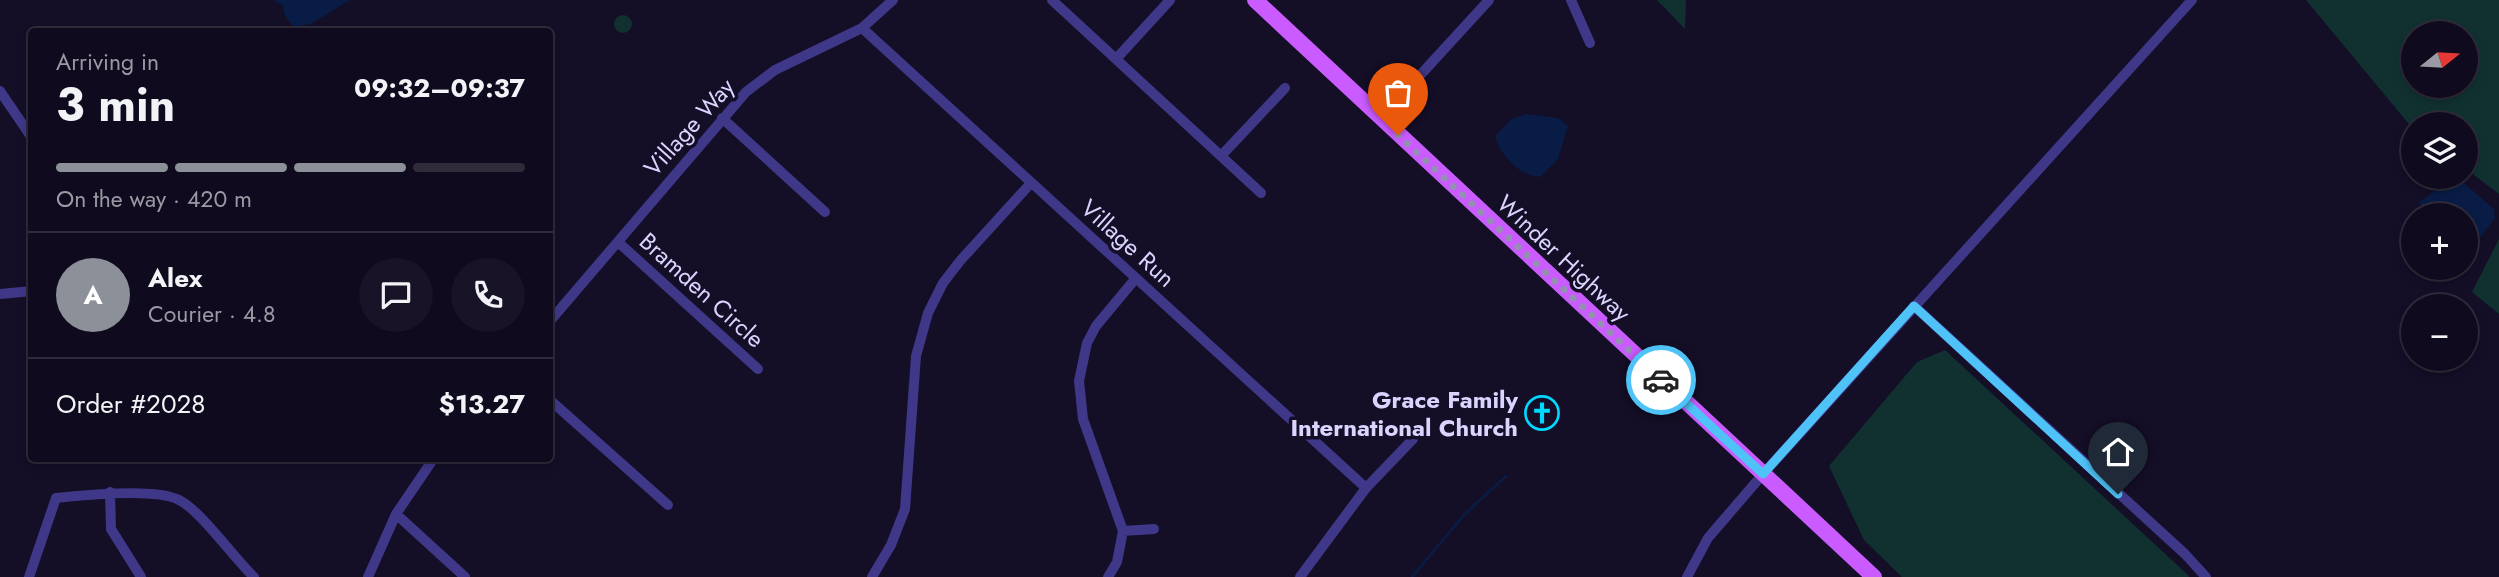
<!DOCTYPE html>
<html lang="en">
<head>
<meta charset="utf-8">
<style>
  body { margin:0; font-family:Jost,sans-serif; background:#181326; color:#f1f3f6; height:100vh; display:flex; flex-direction:column; font-size:26px; white-space:nowrap }
  * { box-sizing:border-box; margin:0 }
  p { font-size:23px; color:#9b9aa4 }
  .icon { flex:none; width:38px; height:38px; fill:none; stroke:currentColor; stroke-width:2; stroke-linecap:round; stroke-linejoin:round }
  .map { position:relative; flex:1; overflow:hidden }
  .details { position:absolute; left:28px; top:28px; width:525px; height:434px; display:flex; flex-direction:column; background:#0f0a1d; border-radius:7px; box-shadow:0 4px 10px #0003,0 0 0 2px #2f2b3b }
  .details>* { flex:none }
  .needle { width:46px; rotate:72deg }
  .buttons { position:absolute; left:2401px; top:21px; display:grid; gap:14px }
  .buttons a { display:grid; place-items:center; width:77px; height:77px; border-radius:50%; background:#0f0a1d; box-shadow:0 4px 10px #0003,0 0 0 2px #2f2b3b; font-size:35px }
  .pin { position:absolute; display:grid; place-items:center; width:60px; height:60px; color:#fff; margin:-72px -30px; border-radius:50% 50% 50% 0; rotate:-45deg; box-shadow:0 0 7px #0007 }
  .pin .icon { rotate:45deg }
  .courier { position:absolute; display:grid; place-items:center; width:70px; height:70px; margin:-35px; border:5px solid #4fc3f7; border-radius:50%; background:#fff; color:#222; box-shadow:0 2px 9px #0007 }
  .summary em { font-style:normal; font-weight:700 }
  .summary div { display:flex; flex-direction:column-reverse }
  .summary { display:flex; align-items:center; justify-content:space-between; height:119px; padding:0 28px }
  h1 { font-size:46px; font-weight:700; line-height:52px }
  .bar { display:grid; grid-template-columns:repeat(4,1fr); gap:10px 7px; align-content:center; height:84px; padding:0 28px }
  .bar i { height:9px; border-radius:5px; background:#2f2b3b }
  .bar .selected { background:#8c9099 }
  .bar p { grid-column:span 4 }
  .line { display:flex; align-items:center; gap:18px; padding:0 28px; border-top:2px solid #2f2b3b }
  .line div { flex:1 }
  .round { display:grid; place-items:center; flex:none; width:74px; height:74px; border-radius:37px; background:#181326 }
  .map>svg:first-child { display:block }
  .green { fill:#113131; fill-rule:evenodd }
  .water { fill:#081c46 }
  .lines { fill:none; stroke-linecap:round; stroke-linejoin:round }
  .stream { stroke:#081c46; stroke-width:2.5 }
  .minor { stroke:#3f3888; stroke-width:10 }
  .primary { stroke:#ca5bff; stroke-width:16 }
  .done { stroke:#958fb3; stroke-width:7; stroke-dasharray:0 12.6 }
  .route { stroke:#4fc3f7; stroke-width:9 }
  .labels { text-anchor:middle; dominant-baseline:central; stroke-width:7; stroke-linejoin:round; paint-order:stroke }
  .street-label { font-size:24px; fill:#dbd4ff; stroke:#140e27 }
  .poi-label { font-size:24px; font-weight:bold; fill:#dbd4ff; stroke:#140e27; text-anchor:end }
</style>
</head>
<body>
<div class="map">
<svg width="2499" height="577" viewBox="0 0 2499 577">
  <rect width="100%" height="100%" fill="#140e27"/>
  <path class="green" d="M1657 0H1686L1685 29Z
    M2306 0H2499V194L2466 169V124H2413V129ZM2413 33H2466V86H2413Z
    M614 24a9 9 0 1 1 18 0a9 9 0 1 1-18 0Z
    M2499 239V314L2472 292Z
    M1945 350 2188 575 2189 577H1902L1864 540 1829 466 1917 362Z"/>
  <path class="water" d="M274 0H350L311 24 293 27 285 16 283 6Z
    M1526 114 1558 118 1568 126 1558 159 1540 177C1519 176 1500 155 1495 136L1512 119Z
    M2458 178 2494 209 2495 218 2469 252 2466 249V215H2431L2419 203 2449 180Z"/>
  <g class="lines">
    <path class="stream" d="M1412 577 1463 516 1506 476"/>
    <path class="minor" d="M1052 0 1261 193
      M1571 0 1590 43
      M862 28 1366 488
      M1116 59 1170 0
      M0 91 32 138
      M722 118 825 212
      M1380 119 1489 0
      M1221 156 1285 88
      M618 242 758 369
      M0 294 32 291
      M1914 306 2185 554 2206 577
      M550 321 746 92 775 70 862 28 893 0
      M550 400 668 505
      M110 492 111 529 141 577
      M396 514 465 577
      M1123 531 1154 529
      M29 577 56 498C84 495 156 488 179 500 200 510 234 558 254 577
      M368 577 396 514 434 458
      M872 577 891 545 905 509 916 356 928 313 943 283 960 261 1031 183
      M1108 577 1117 562 1123 531 1083 419 1079 381 1087 343 1096 326 1136 278
      M1300 577 1366 488 1413 439
      M1687 577 1708 538 1763 474 2192 0"/>
    <path class="primary" d="M1255 0 1874 577"/>
  </g>
  <g class="lines">
    <path class="done" d="M1398 135 1661 380"/>
    <path class="route" d="M1661 380 1763 474 1914 306 2118 494"/>
  </g>
  <defs>
    <g id="church-ring" transform="scale(1.75)"><circle r="9.5" fill="#140e27" stroke="#00d9ff" stroke-width="1.5"/><path d="M-1.2-6h2.4v3.5h3.3v2.4h-3.3V6h-2.4V-.1h-3.3v-2.4h3.3Z" fill="#00d9ff"/></g>
  </defs>
  <g fill-rule="evenodd">
    <use href="#church-ring" x="1542" y="413"/>
  </g>
  <g class="labels">
    <g class="street-label">
      <text transform="translate(689 127) rotate(-48)">Village Way</text>
      <text transform="translate(1128 243) rotate(42)">Village Run</text>
      <text transform="translate(1564 258) rotate(43)">Winder Highway</text>
      <text transform="translate(702 290) rotate(42)">Bramden Circle</text>
    </g>
    <g class="poi-label">
      <text x="1518" y="399">Grace Family<tspan x="1518" dy="28">International Church</tspan></text>
    </g>
  </g>
</svg>
<div class="buttons">
<a><svg class="needle" viewBox="-14 -14 28 28"><path d="M0-13l5 13h-10z" fill="#e53935"/><path d="M0 13l5-13h-10z" fill="#9b9aa4"/></svg></a>
<a><svg class="icon" aria-label="layers" viewBox="0 0 24 24"><path d="M12 4l9 5-9 5-9-5zM3 14l9 5 9-5"/></svg></a>
<a>+</a>
<a>−</a>
</div>
<div class="pin" style="left:1398px;top:135px;background:#ea580c"><svg class="icon" aria-label="bag" viewBox="0 0 24 24"><path d="M5 8h14l-1 12H6zM9 8a3 3 0 0 1 6 0"/></svg></div>
<div class="pin" style="left:2118px;top:494px;background:#1f2937"><svg class="icon" aria-label="home" viewBox="0 0 24 24"><path d="M3 11l9-7 9 7M6 9v11h12V9"/></svg></div>
<div class="courier" style="left:1661px;top:380px"><svg class="icon" aria-label="car" viewBox="0 0 24 24"><path d="M5 17H2v-5l4-1 3-4h7l3 4 3 1v5h-3M9 17h6M6 11h13"/><circle cx="7" cy="17" r="2"/><circle cx="17" cy="17" r="2"/></svg></div>
<section class="details">
<div class="summary"><div><h1>3 min</h1><p>Arriving in</p></div><em>09:32–09:37</em></div>
<div class="bar"><i class="selected"></i><i class="selected"></i><i class="selected"></i><i></i><p>On the way · 420 m</p></div>
<div class="line" style="height:126px"><b class="round" style="background:#8c9099;color:#fff">A</b><div><b>Alex</b><p>Courier · 4.8</p></div><a class="round"><svg class="icon" aria-label="chat" viewBox="0 0 24 24"><path d="M4 5h16v11H9l-5 4z"/></svg></a><a class="round"><svg class="icon" aria-label="phone" viewBox="0 0 24 24"><path d="M5 4h4l2 5-3 2q2 4 5 5l2-3 5 2v4C11 20 4 13 5 4z"/></svg></a></div>
<div class="line" style="height:91px"><div>Order #2028</div><b>$13.27</b></div>
</section>
</div>
</body>
</html>
